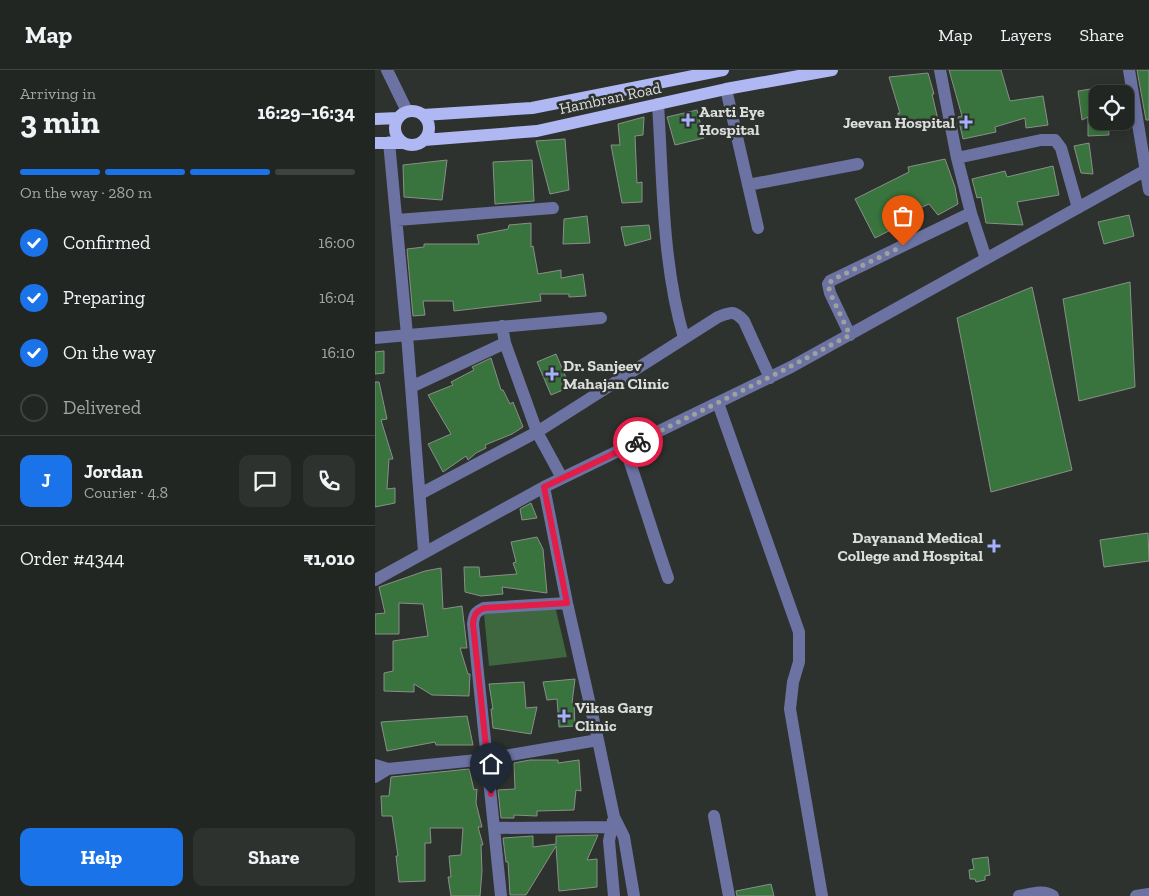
<!DOCTYPE html>
<html lang="en">
<head>
<meta charset="utf-8">
<style>
  body { margin:0; font-family:"Zilla Slab",serif; background:#2e322f; color:#f1f3f6; height:100vh; display:flex; flex-direction:column; font-size:19px; white-space:nowrap }
  * { box-sizing:border-box; margin:0 }
  p { font-size:16px; color:#a2a5a5 }
  .icon { flex:none; width:28px; height:28px; fill:none; stroke:currentColor; stroke-width:2; stroke-linecap:round; stroke-linejoin:round }
  .map { position:relative; flex:1; overflow:hidden }
  .sheet { display:flex; flex-direction:column; background:#222622; width:375px }
  .sheet>* { flex:none }
  .controls { position:absolute; left:714px; top:15px; display:grid; gap:10px }
  .controls a { display:grid; place-items:center; width:45px; height:45px; border-radius:10px; background:#222622; box-shadow:0 2px 12px #0003,0 0 0 1px #3f4340; font-size:25px }
  .pin { position:absolute; display:grid; place-items:center; width:42px; height:42px; color:#fff; margin:-51px -21px; border-radius:50% 50% 50% 0; rotate:-45deg; box-shadow:0 0 5px #0007 }
  .pin .icon { rotate:45deg }
  .courier { position:absolute; display:grid; place-items:center; width:50px; height:50px; margin:-25px; border:4px solid #e11d48; border-radius:50%; background:#fff; color:#222; box-shadow:0 1px 6px #0007 }
  .head em { font-style:normal; font-weight:700 }
  .head div { display:flex; flex-direction:column-reverse }
  .head { display:flex; align-items:center; justify-content:space-between; height:85px; padding:0 20px }
  h1 { font-size:32px; font-weight:700; line-height:38px }
  .bar { display:grid; grid-template-columns:repeat(4,1fr); gap:8px 5px; align-content:center; height:60px; padding:0 20px }
  .bar i { height:6px; border-radius:4px; background:#3f4340 }
  .bar .selected { background:#1a73e8 }
  .bar p { grid-column:span 4 }
  .line { display:flex; align-items:center; gap:12px; padding:0 20px; border-top:1px solid #3f4340 }
  .line div { flex:1 }
  .round { display:grid; place-items:center; flex:none; width:52px; height:52px; border-radius:10px; background:#2e322f }
  ol { padding:0 20px; list-style:none }
  li { display:flex; align-items:center; gap:15px; height:55px }
  li p { margin-inline-start:auto }
  li .icon { padding:5px; border-radius:50%; background:#1a73e8; color:#fff; stroke-width:4 }
  li:last-child { color:#a2a5a5 }
  li i { width:28px; height:28px; border:2px solid #3f4340; border-radius:50% }
  .cta { display:flex; gap:10px; margin-top:auto; padding:10px 20px }
  .cta a { flex:1; height:58px; border-radius:10px; background:#1a73e8; color:#fff; font-size:20px; font-weight:700; line-height:58px; text-align:center }
  .cta a+a { background:#2e322f; color:#f1f3f6 }
  header { display:flex; align-items:center; gap:30px; box-sizing:border-box; height:70px; padding:0 25px; background:#222622; border-bottom:1px solid #3f4340 }
  header strong { font-size:24px }
  nav { display:flex; gap:28px; margin-inline-start:auto; font-size:18px }
  main { display:flex; flex:1; min-height:0 }
  .map>svg:first-child { display:block }
  .green { fill:#3e673f }
  .building { fill:#39733d; stroke:#8a8f8a }
  .lines { fill:none; stroke-linecap:round; stroke-linejoin:round }
  .minor { stroke:#6c73a3; stroke-width:12 }
  .major { stroke:#afb8f3; stroke-width:12 }
  .done { stroke:#9ea29e; stroke-width:5; stroke-dasharray:0 9 }
  .route { stroke:#e11d48; stroke-width:6 }
  .poi-dot { fill:#a6b1fc; stroke:#2e322e; stroke-width:2 }
  .labels { text-anchor:middle; dominant-baseline:central; stroke-width:5; stroke-linejoin:round; paint-order:stroke }
  .street-label { font-size:16px; fill:#dbdedb; stroke:#2e322e }
  .poi-label { font-size:16px; font-weight:bold; fill:#dbdedb; stroke:#2e322e; text-anchor:start }
</style>
</head>
<body>
<header>
<strong>Map</strong>
<nav><a>Map</a><a>Layers</a><a>Share</a></nav>
</header>
<main>
<section class="sheet">
<div class="head"><div><h1>3 min</h1><p>Arriving in</p></div><em>16:29–16:34</em></div>
<div class="bar"><i class="selected"></i><i class="selected"></i><i class="selected"></i><i></i><p>On the way · 280 m</p></div>
<ol>
<li><svg class="icon" aria-label="check" viewBox="0 0 24 24"><path d="M5 12l5 5 9-10"/></svg>Confirmed<p>16:00</p></li>
<li><svg class="icon" aria-label="check" viewBox="0 0 24 24"><path d="M5 12l5 5 9-10"/></svg>Preparing<p>16:04</p></li>
<li><svg class="icon" aria-label="check" viewBox="0 0 24 24"><path d="M5 12l5 5 9-10"/></svg>On the way<p>16:10</p></li>
<li><i></i>Delivered</li>
</ol>
<div class="line" style="height:90px"><b class="round" style="background:#1a73e8;color:#fff">J</b><div><b>Jordan</b><p>Courier · 4.8</p></div><a class="round"><svg class="icon" aria-label="chat" viewBox="0 0 24 24"><path d="M4 5h16v11H9l-5 4z"/></svg></a><a class="round"><svg class="icon" aria-label="phone" viewBox="0 0 24 24"><path d="M5 4h4l2 5-3 2q2 4 5 5l2-3 5 2v4C11 20 4 13 5 4z"/></svg></a></div>
<div class="line" style="height:65px"><div>Order #4344</div><b>₹1,010</b></div>
<div class="cta"><a>Help</a><a>Share</a></div>
</section>
<div class="map">
<svg width="774" height="826" viewBox="0 0 774 826">
  <rect width="100%" height="100%" fill="#2e322e"/>
  <path class="green" d="M180 536 192 587 114 596 109 544Z"/>
  <path class="building" d="M574 0H626L635 31 668 26 673 55 651 58 650 48 620 57 621 62 588 69 583 47 587 46Z
    M762 0H774V50H771Z
    M553 3 559 24H557L564 54 525 59 523 43H525L514 7Z
    M722 18V51H733L734 65 713 66V47L707 50 703 21Z
    M322 40 329 68 300 75 292 47Z
    M269 47 268 65 260 66 262 113 267 112V132L247 133 236 75H245L243 54Z
    M190 69 194 120 175 124 161 71Z
    M714 73 718 104 706 103 699 76Z
    M570 89 580 117 583 134 563 145 554 134 538 141 541 147 500 168 480 129 534 102 533 97Z
    M72 90 67 130 29 127 28 95Z
    M157 90 159 131 120 134 118 92Z
    M678 96 684 125 642 132 648 155 611 153 606 127 602 128 597 109 630 101 632 107Z
    M754 145 759 166 729 174 723 152Z
    M212 146 215 173 188 174 189 149Z
    M156 153V177L158 176 163 204 186 200V208L208 204 211 226 194 227V224H165L166 231 79 241 78 231H48L50 245 38 246 32 179 49 177V174H104L102 165 133 159 134 155Z
    M274 155 276 169 250 176 246 157Z
    M755 212 760 317 704 331 688 229Z
    M657 217 697 400 616 422 582 248Z
    M9 281V303L0 304V282Z
    M181 284 195 317 176 325 162 292Z
    M116 288 126 320H128L135 334 138 332 148 357 137 364 110 375 111 378 101 383 93 390 91 386 68 402 53 374 76 364 53 325 78 315 76 312 99 300 97 297Z
    M0 312H4L12 349 6 350 18 389H14L12 419 20 418V433L0 437Z
    M156 433 162 448 147 450 145 439Z
    M773 463 774 491 729 497 725 470Z
    M162 467 168 479 172 523 127 517 128 524 106 526 90 522 89 497H104L105 507 142 504 138 493 141 492 136 472Z
    M66 498 68 539 87 536 92 578H85L93 604H95L94 626 57 625 39 614V622L9 621V603L18 601V571L53 566 48 534 24 533V564H0V544L10 543 4 517 50 501Z
    M200 609 197 633H199L200 656 184 657 182 629 172 630 168 612Z
    M149 612 151 638 162 637 156 664 118 658 116 639H118L114 614Z
    M92 646 98 675H61L60 672 12 681 6 652Z
    M155 690H183V693L204 690 206 721 201 720 199 740 162 741V746L139 745V748H126L123 720 140 719 139 693Z
    M94 699 99 720 102 719 101 733 107 757H103L108 775H106L107 801 105 826H76L73 807H76L74 786 86 785 88 758H55L56 773H50V811L24 812 21 786H23L17 746H7L6 726H14L16 707Z
    M223 765 212 790 222 789V817L184 821 181 776 151 825H135L133 792H131L128 768 158 766V777L181 774V766Z
    M613 787 615 805 610 806V810L601 812 600 809H595L594 800 599 799 597 789Z
    M396 814 399 826H362L361 821Z"/>
  <g class="lines">
    <path class="minor" d="M12 0 32 41
      M565 0 582 88 596 143 611 189
      M754 0 774 120
      M351 19 383 158
      M283 34C288 112 287 193 309 268
      M14 72 32 265 49 482
      M582 88 666 70H680L686 78 703 138
      M373 115 483 94
      M22 150 178 138
      M127 256 130 273 162 362 187 408
      M475 265 455 223 453 214 455 211 596 143
      M0 268 226 248
      M36 317 130 273
      M343 333 424 562V592L418 612 415 639 447 826
      M250 378C265 421 278 465 293 508
      M169 417 192 533 223 670 239 747 249 767 259 826
      M45 424 162 362 343 247C356 242 359 240 369 251L395 308
      M0 510 169 417 416 297 771 100
      M0 695 13 699 0 707
      M13 699 112 689 223 670
      M339 746 354 826
      M238 750 234 771 239 826
      M119 758 236 757
      M126 826 98 554C99 545 100 542 109 538L192 533
      M644 826C655 824 669 819 678 826
      M761 826 774 824"/>
    <path class="major" d="M20 58a17 17 0 1 1 34 0a17 17 0 1 1-34 0Z
      M48 45 157 38 348 0
      M0 49 23 48
      M49 70 162 61 351 19 457 0
      M0 73H29"/>
  </g>
  <g class="lines">
    <path class="done" d="M263 372 405 302 475 265 455 223 453 214 459 209 528 176"/>
    <path class="route" d="M116 724 98 554C99 545 100 542 109 538L192 533 169 417 263 372"/>
  </g>
  <g class="poi-dot">
    <path d="M310.5 42.5h5v5h5v5h-5v5h-5v-5h-5v-5h5z"/>
    <path d="M588.5 44.5h5v5h5v5h-5v5h-5v-5h-5v-5h5z"/>
    <path d="M174.5 296.5h5v5h5v5h-5v5h-5v-5h-5v-5h5z"/>
    <path d="M616.5 468.5h5v5h5v5h-5v5h-5v-5h-5v-5h5z"/>
    <path d="M186.5 638.5h5v5h5v5h-5v5h-5v-5h-5v-5h5z"/>
  </g>
  <g class="labels">
    <g class="street-label">
      <text transform="translate(235 28) rotate(-12)">Hambran Road</text>
    </g>
    <g class="poi-label">
      <text x="324" y="41">Aarti Eye<tspan x="324" dy="18">Hospital</tspan></text>
      <text x="580" y="52" text-anchor="end">Jeevan Hospital</text>
      <text x="188" y="295">Dr. Sanjeev<tspan x="188" dy="18">Mahajan Clinic</tspan></text>
      <text x="608" y="467" text-anchor="end">Dayanand Medical<tspan x="608" dy="18">College and Hospital</tspan></text>
      <text x="200" y="637">Vikas Garg<tspan x="200" dy="18">Clinic</tspan></text>
    </g>
  </g>
</svg>
<div class="controls">
<a><svg class="icon" aria-label="locate" viewBox="0 0 24 24"><circle cx="12" cy="12" r="6"/><path d="M12 2v4M12 18v4M2 12h4M18 12h4"/></svg></a>
</div>
<div class="pin" style="left:528px;top:176px;background:#ea580c"><svg class="icon" aria-label="bag" viewBox="0 0 24 24"><path d="M5 8h14l-1 12H6zM9 8a3 3 0 0 1 6 0"/></svg></div>
<div class="pin" style="left:116px;top:724px;background:#1f2937"><svg class="icon" aria-label="home" viewBox="0 0 24 24"><path d="M3 11l9-7 9 7M6 9v11h12V9"/></svg></div>
<div class="courier" style="left:263px;top:372px"><svg class="icon" aria-label="bike" viewBox="0 0 24 24"><circle cx="6" cy="16" r="4"/><circle cx="18" cy="16" r="4"/><path d="M6 16l4-8h5l3 8M10 8l3 8H6M13 5h3"/></svg></div>
</div>
</main>
</body>
</html>
